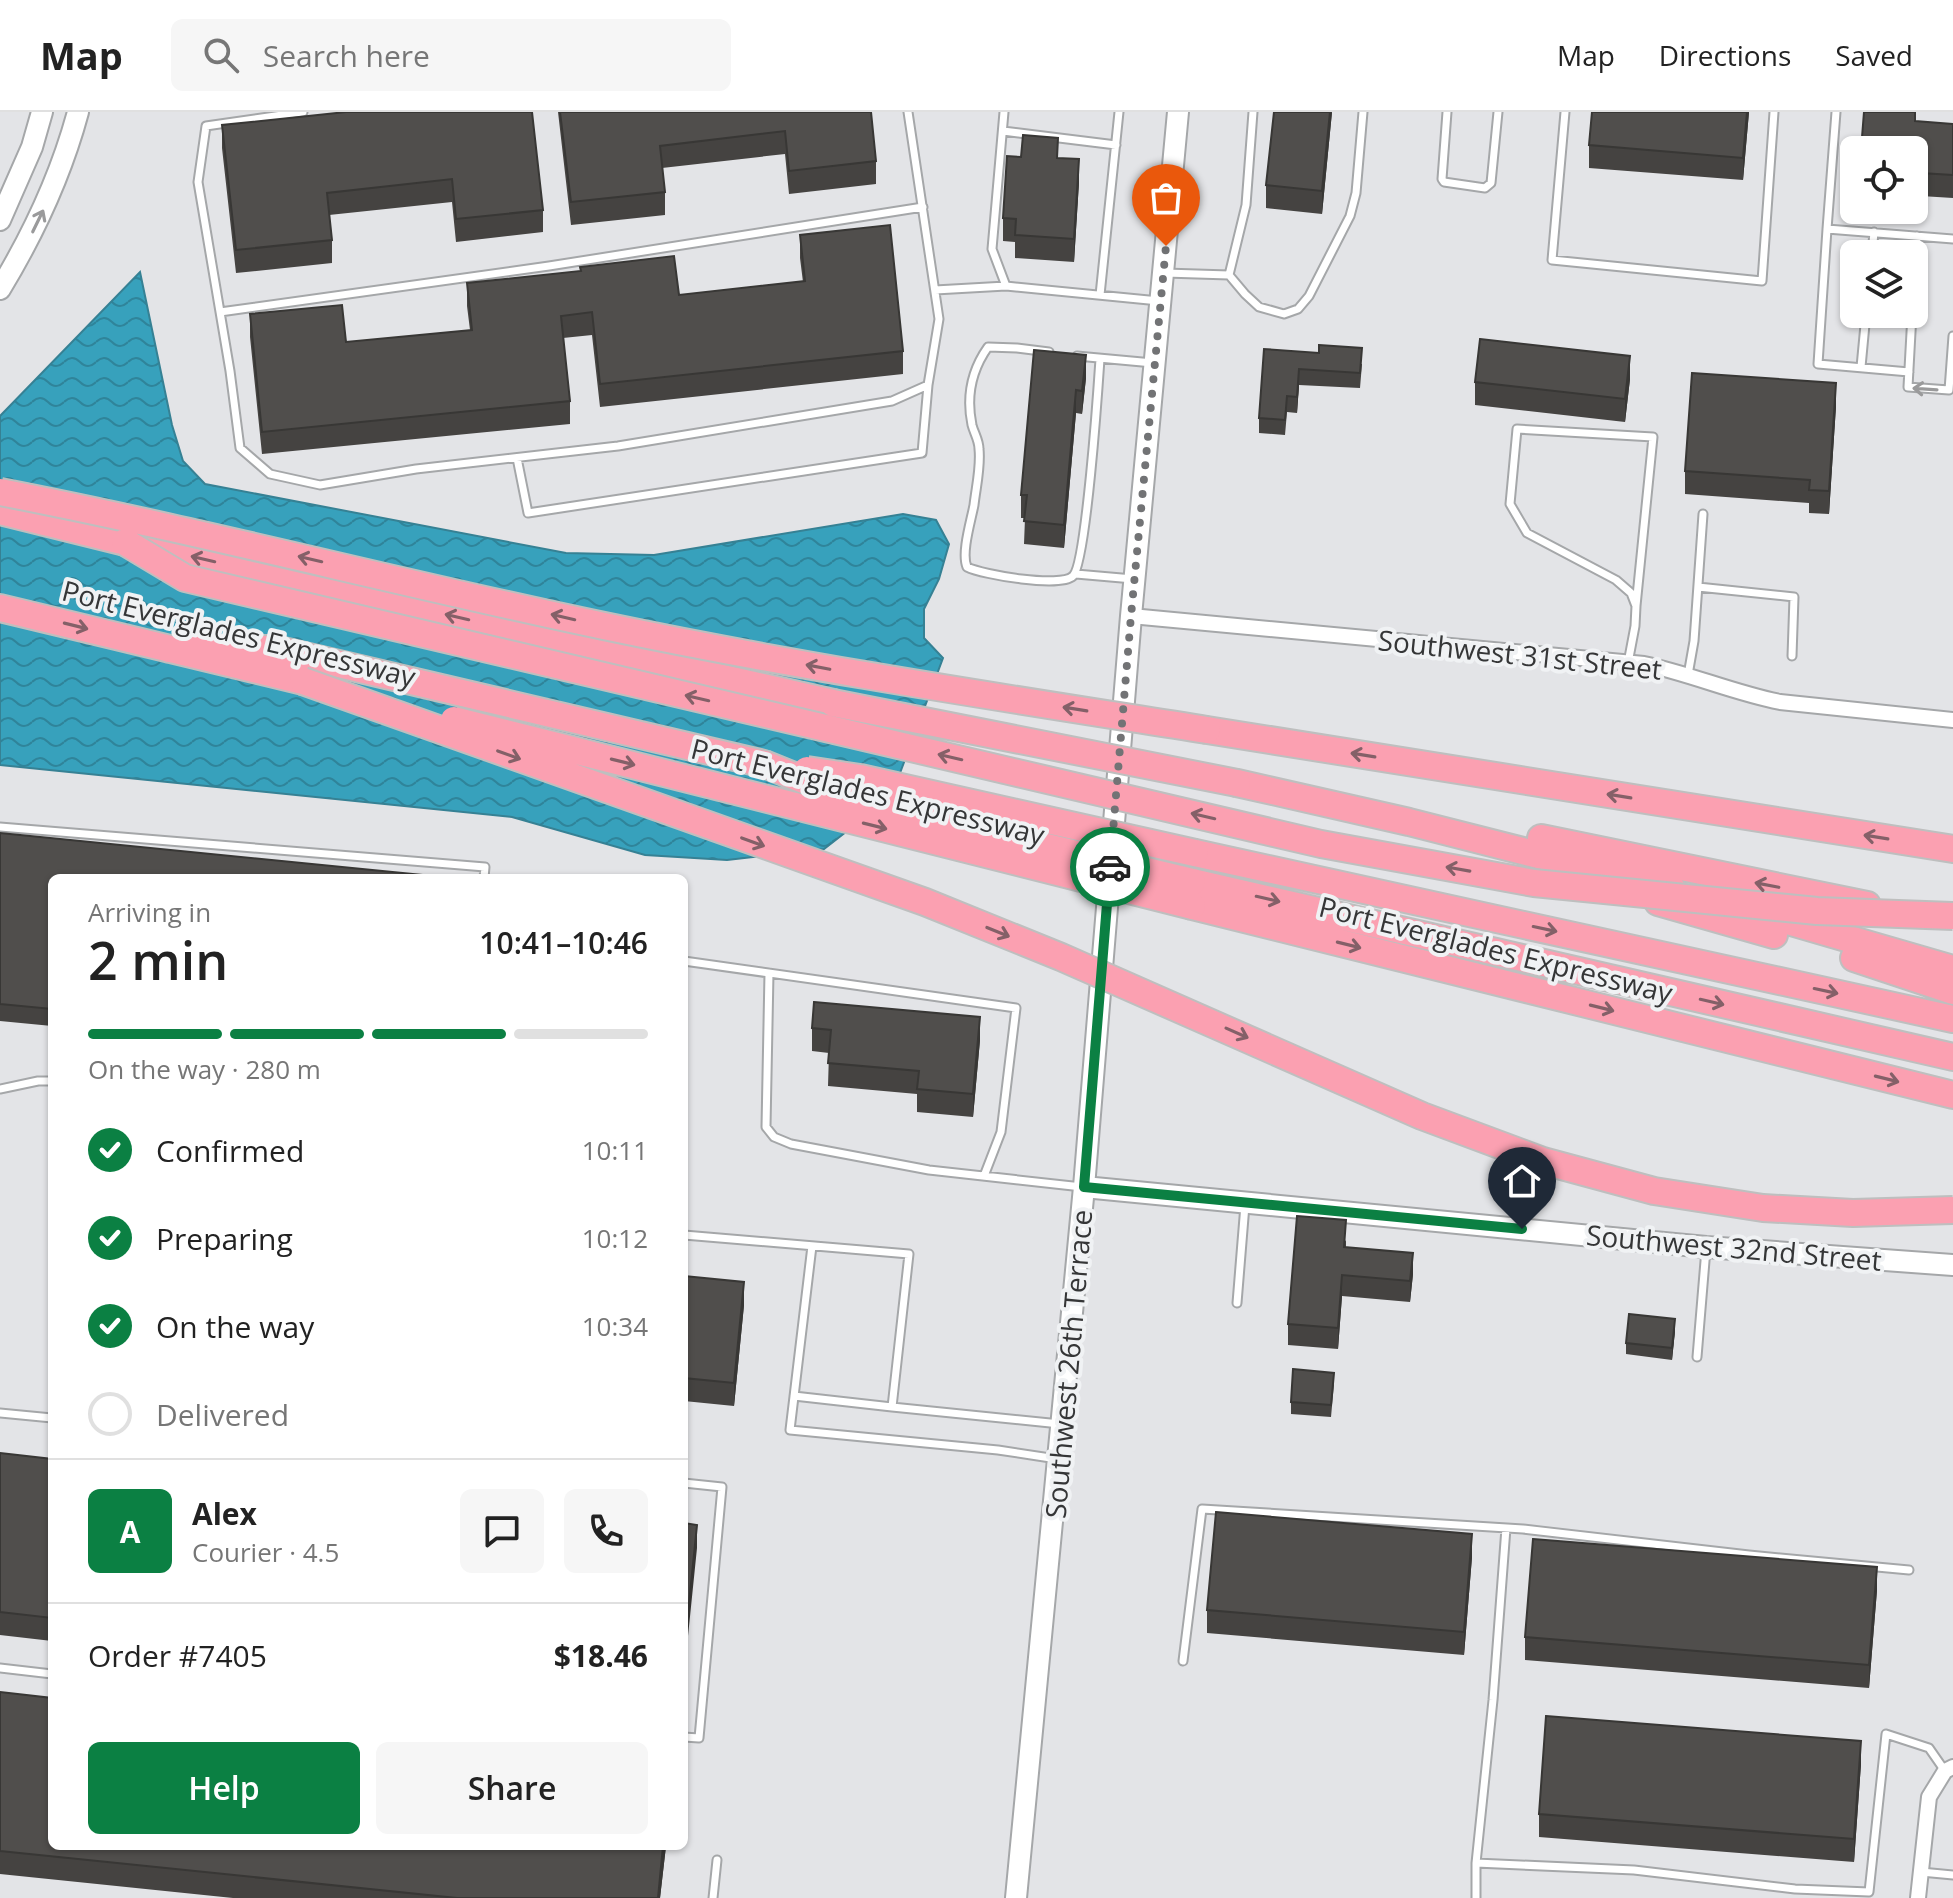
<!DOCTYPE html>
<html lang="en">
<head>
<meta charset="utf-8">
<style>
  body { margin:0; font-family:"Open Sans",sans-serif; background:#f6f6f6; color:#222; height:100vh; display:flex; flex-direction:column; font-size:30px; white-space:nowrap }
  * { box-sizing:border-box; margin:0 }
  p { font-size:26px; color:#767676 }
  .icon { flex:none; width:44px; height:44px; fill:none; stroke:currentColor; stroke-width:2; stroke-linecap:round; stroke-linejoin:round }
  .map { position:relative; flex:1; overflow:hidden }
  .sheet { position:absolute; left:48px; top:762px; width:640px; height:976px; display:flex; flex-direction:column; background:#fff; border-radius:12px; box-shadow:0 2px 6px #0004 }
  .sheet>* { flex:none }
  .controls { position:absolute; left:1840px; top:24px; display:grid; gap:16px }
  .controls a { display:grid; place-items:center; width:88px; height:88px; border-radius:12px; background:#fff; box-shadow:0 2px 6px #0004; font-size:40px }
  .pin { position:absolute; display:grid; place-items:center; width:68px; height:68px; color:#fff; margin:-82px -34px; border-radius:50% 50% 50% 0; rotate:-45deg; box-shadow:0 0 8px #0007 }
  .pin .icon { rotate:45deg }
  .courier { position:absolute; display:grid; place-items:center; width:80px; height:80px; margin:-40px; border:6px solid #0b8043; border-radius:50%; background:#fff; color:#222; box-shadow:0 2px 10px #0007 }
  .head em { font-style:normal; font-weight:600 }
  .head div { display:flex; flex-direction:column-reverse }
  .head { display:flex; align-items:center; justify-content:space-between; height:136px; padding:0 40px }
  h1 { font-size:52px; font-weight:600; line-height:60px }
  .bar { display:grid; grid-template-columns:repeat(4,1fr); gap:12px 8px; align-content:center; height:96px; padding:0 40px }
  .bar i { height:10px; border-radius:6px; background:#e0e0e0 }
  .bar .current { background:#0b8043 }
  .bar p { grid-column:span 4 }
  .line { display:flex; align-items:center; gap:20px; padding:0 40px; border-top:2px solid #e0e0e0 }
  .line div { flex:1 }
  .round { display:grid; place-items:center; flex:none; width:84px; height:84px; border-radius:12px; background:#f6f6f6 }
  ol { padding:0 40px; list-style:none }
  li { display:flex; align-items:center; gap:24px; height:88px }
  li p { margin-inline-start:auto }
  li .icon { padding:8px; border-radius:50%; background:#0b8043; color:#fff; stroke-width:4 }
  li:last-child { color:#767676 }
  li i { width:44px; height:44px; border:4px solid #e0e0e0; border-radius:50% }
  .button { display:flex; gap:16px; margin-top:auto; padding:16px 40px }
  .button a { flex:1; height:92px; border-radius:12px; background:#0b8043; color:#fff; font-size:32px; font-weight:600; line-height:92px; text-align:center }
  .button a+a { background:#f6f6f6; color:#222 }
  header { display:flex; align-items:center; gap:48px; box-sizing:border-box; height:112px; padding:0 40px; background:#fff; border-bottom:2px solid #e0e0e0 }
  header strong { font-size:38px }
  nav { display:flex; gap:44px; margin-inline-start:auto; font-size:28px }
  .search { width:560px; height:72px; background:#f6f6f6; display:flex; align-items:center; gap:20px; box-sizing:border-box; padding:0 28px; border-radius:12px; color:#767676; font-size:30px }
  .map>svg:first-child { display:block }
  .water { fill:url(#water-waves); stroke:#368194; stroke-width:2 }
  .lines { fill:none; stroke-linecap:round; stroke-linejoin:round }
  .lane-casing { stroke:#a5a7a9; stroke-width:11 }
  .street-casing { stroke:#a5a7a9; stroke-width:18 }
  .secondary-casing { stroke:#a5a7a9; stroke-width:24 }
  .highway-casing { stroke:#bebfbf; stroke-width:30 }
  .lane { stroke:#fff; stroke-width:7 }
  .street { stroke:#fff; stroke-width:14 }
  .secondary { stroke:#fff; stroke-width:20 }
  .highway { stroke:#fba0b1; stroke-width:26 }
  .highway-bridge-casing { stroke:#bebfbf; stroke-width:30; stroke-linecap:butt }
  .highway-bridge { stroke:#fba0b1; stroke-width:26 }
  .wall { fill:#454341 }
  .shaded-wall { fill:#383735 }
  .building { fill:#504e4c; stroke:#383735; stroke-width:2 }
  .oneway { stroke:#9a9a9b }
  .oneway2 { stroke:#846068 }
  .done { stroke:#727375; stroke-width:8; stroke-dasharray:0 14.4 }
  .route { stroke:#0b8043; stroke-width:10 }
  .labels { text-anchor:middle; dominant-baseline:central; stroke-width:8; stroke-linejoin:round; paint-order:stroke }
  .street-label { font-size:28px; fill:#353637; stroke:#f0f2f4 }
</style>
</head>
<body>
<header>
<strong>Map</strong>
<div class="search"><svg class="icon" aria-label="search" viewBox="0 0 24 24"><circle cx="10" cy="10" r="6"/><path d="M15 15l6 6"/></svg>Search here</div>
<nav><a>Map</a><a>Directions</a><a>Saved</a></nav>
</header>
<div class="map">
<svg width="1953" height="1786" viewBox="0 0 1953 1786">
  <defs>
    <pattern id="water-waves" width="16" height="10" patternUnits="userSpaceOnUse" patternTransform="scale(2)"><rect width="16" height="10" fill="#37a1bc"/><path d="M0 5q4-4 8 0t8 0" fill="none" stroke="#2f849a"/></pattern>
  </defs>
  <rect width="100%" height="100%" fill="#e3e4e7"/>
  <path class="water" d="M140 160 172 313 183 349 205 372 566 441 654 443 903 402 936 408 949 432 939 467 924 497V526L943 546 891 685 824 737 727 748 645 743 512 705 0 653V304Z"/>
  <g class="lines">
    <g class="lane-casing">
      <path id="lane" d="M303 0 206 14 198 70 230 259 240 336 270 362 320 373 416 357 618 334 892 289 928 273 939 207 908 0
        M1004 0 992 137 1006 174 1159 189
        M1447 0 1442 67 1444 70 1485 76 1491 71 1498 0
        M1565 0 1552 148 1762 169 1774 0
        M1836 0 1827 117 1953 127
        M1003 19 1116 33
        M1827 117 1818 252 1909 260
        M1872 142 1874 120
        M1165 161 1229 163 1246 93 1253 0
        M1229 163 1245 182 1259 195 1284 202 1298 197 1309 184 1350 104 1356 81 1363 0
        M1914 176 1917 124
        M935 178 1006 174
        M1100 183 1119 0
        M220 200 549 154 923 95
        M1912 202 1908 275 1949 278 1953 224
        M1049 240 1017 236 988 235C971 259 966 284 972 313 974 321 979 328 979 337 981 355 976 375 974 393 971 409 961 441 967 455 983 463 1061 476 1073 464 1086 451 1098 277 1100 247
        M1077 244 1153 251
        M1861 255 1866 202
        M517 346 528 401 922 341 928 273
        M1076 462 1133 467
        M1698 475 1794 485 1792 544
        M1628 551 1635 514 1636 494 1631 481 1616 468 1527 421 1510 392 1517 317 1653 325 1636 494
        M1688 563 1694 529 1703 402
        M0 715 485 755 484 766
        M684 849 1016 896 1001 1020 984 1064
        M769 861 766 1015 774 1025 791 1032 929 1058 1082 1075
        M0 977 38 969H52
        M684 1123 909 1142 892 1295 1060 1312
        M812 1134 790 1318 998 1338 1057 1347
        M1237 1191 1245 1093
        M1697 1245 1706 1137
        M794 1284 892 1295
        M0 1301 52 1306
        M684 1371 722 1375 699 1626 684 1625
        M1183 1549 1202 1397 1523 1417 1749 1443 1909 1458
        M0 1556 52 1562
        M1476 1751 1634 1758 1795 1777 1869 1780 1886 1622 1929 1636 1945 1659
        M1921 1760 1953 1763
        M713 1786 717 1748
        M1476 1786V1751L1493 1588 1506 1416"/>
    </g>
    <g class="street-casing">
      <path id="street" d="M1131 504 1644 552C1691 562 1734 581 1780 590L1953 608
        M1918 1786 1929 1685 1945 1659 1953 1655"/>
    </g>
    <g class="secondary-casing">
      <path id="secondary" d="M0 108 32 35 42 0
        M0 177C34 121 61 63 78 0
        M1084 1075 1706 1135 1953 1153
        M1016 1786 1084 1075 1131 504 1178 0"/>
    </g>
    <g class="highway-casing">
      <path id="highway" d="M0 399 125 430 833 591
        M0 496 303 569
        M169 537H275L764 652
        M1207 618 1953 737
        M1237 671 1409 710 1672 777
        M1541 726 1867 793
        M1195 741 1953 907
        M1192 770 1953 945
        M1658 790 1774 823
        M1192 794 1953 983
        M1753 799 1953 857
        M1854 846 1953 879"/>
    </g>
    <use href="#lane" class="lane"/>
    <use href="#street" class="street"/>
    <use href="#secondary" class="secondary"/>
    <use href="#highway" class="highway"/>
    <g class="highway-bridge-casing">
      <path id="highway-bridge" d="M0 380C202 419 402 472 604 514 804 556 1005 586 1207 618
        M125 430 185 466 1321 732 1534 771 1817 799 1953 804
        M303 569 925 790 1061 845 1422 1004 1543 1049 1654 1079 1763 1096 1853 1101 1953 1098
        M833 591 1237 671
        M454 608 1192 794
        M764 652 856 689 1192 770
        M807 658 860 666 1195 741"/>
    </g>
    <use href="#highway-bridge" class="highway-bridge"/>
  </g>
  <path class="wall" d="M346 0 543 98V120L456 130 452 90 329 103 332 128V151L236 161 222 36V13Z
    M558 0H871L876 49V72L789 82 785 42 662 56 665 80V103L571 113Z
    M1332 0 1322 102 1266 96V73Z
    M1592 0H1749L1743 68 1589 56V33Z
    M1917 9 1953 12V86L1921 84V79L1914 78V38Z
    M1021 45 1058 46 1079 70 1074 150 1015 146V130L1003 129V106Z
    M800 123 903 239V262L600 295 592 223 563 226 570 289V312L262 342 250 225V202L346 230 470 218 467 194V171L679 183 803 170 800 146Z
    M1264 237 1362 252 1360 276 1299 273 1297 301 1287 300 1285 323 1259 321V306Z
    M1034 238 1086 266 1082 302 1076 301 1064 436 1024 432 1025 406H1021V383Z
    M1630 267 1625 310 1475 293V270Z
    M1836 294 1829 402 1809 401V391L1685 382V359Z
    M0 721 52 766V914L0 909Z
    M812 916 980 928 973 1005 917 1000V982L828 974 829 941 812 939Z
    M1346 1128V1136L1413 1162 1410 1190 1342 1184 1338 1237 1288 1233V1212Z
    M684 1164 744 1193 734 1294 684 1289Z
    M1675 1219 1672 1248 1626 1242V1231Z
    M1334 1272 1331 1305 1291 1302V1290Z
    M0 1341 52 1347V1529L0 1523Z
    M1472 1445 1464 1543 1207 1521V1498Z
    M1877 1478 1869 1576 1525 1548V1525Z
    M0 1580 52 1734H666L660 1786H233L0 1762Z
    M1861 1652 1854 1750 1539 1725V1702Z"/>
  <path class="shaded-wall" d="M1330 0H1332L1322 102V79Z
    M1747 0H1749L1743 68V46Z
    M1079 47V70L1074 150V127Z
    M1086 243V266L1082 302V279Z
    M1630 244V267L1625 310V287Z
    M1299 257V273L1297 301V285Z
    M1836 271V294L1829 402V379Z
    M1076 278V301L1064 436V413Z
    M980 905V928L973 1005V982Z
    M1413 1141V1162L1410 1190V1169Z
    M1342 1163V1184L1338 1237V1216Z
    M744 1170V1193L734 1294V1271Z
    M1675 1207V1219L1672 1248V1236Z
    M697 1413V1436L684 1563V1540Z
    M1472 1422V1445L1464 1543V1520Z
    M1877 1455V1478L1869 1576V1553Z
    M1861 1629V1652L1854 1750V1727Z
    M663 1734H666L660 1786H658Z"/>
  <path class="building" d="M346 0H532L543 98 456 107 452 67 327 81 332 128 236 138 222 13Z
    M560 0H871L876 49 789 59 785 19 660 34 665 80 571 90Z
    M1274 0H1330L1322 79 1266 73Z
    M1592 0H1747L1743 46 1589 33Z
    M1864 0H1915V9L1953 12V63L1921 61 1922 56 1914 55V38H1861Z
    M1023 23 1058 26 1057 46 1079 47 1074 127 1015 123 1016 107 1003 106 1007 44 1021 45Z
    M890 113 903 239 600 272 592 200 561 204 570 289 262 320 250 202 342 193 346 230 472 218 467 171 581 159 580 155 674 144 679 183 805 169 800 123Z
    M1480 227 1630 244 1625 287 1475 270Z
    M1319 233 1362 236 1360 261 1299 257 1297 285 1287 284 1285 308 1259 306 1264 237 1319 241Z
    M1034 238 1086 243 1082 279 1076 278 1064 413 1024 409 1027 383H1021Z
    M1692 261 1836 271 1829 379 1809 378 1810 368 1685 359Z
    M0 721 453 766H52V897L0 892Z
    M814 890 980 905 973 982 917 977 919 959 828 951 831 918 812 916Z
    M1297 1104 1346 1108 1344 1135 1413 1141 1410 1169 1342 1163 1338 1216 1288 1212Z
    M684 1164 744 1170 734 1271 684 1266Z
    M1629 1202 1675 1207 1672 1236 1626 1231Z
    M1293 1257 1334 1261 1331 1293 1291 1290Z
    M0 1341 52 1347V1506L0 1500Z
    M1216 1400 1472 1422 1464 1520 1207 1498Z
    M684 1411 697 1413 684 1540Z
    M1533 1427 1877 1455 1869 1553 1525 1525Z
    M0 1580 52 1586V1734H663L658 1786H457L0 1739Z
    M1546 1604 1861 1629 1854 1727 1539 1702Z"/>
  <defs><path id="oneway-shaft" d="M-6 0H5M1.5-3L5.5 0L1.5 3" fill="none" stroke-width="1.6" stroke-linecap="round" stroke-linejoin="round" transform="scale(2)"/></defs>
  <g class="oneway">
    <use href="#oneway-shaft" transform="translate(38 109) rotate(-64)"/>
    <use href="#oneway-shaft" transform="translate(1925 277) rotate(-176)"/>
  </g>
  <g class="oneway2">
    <use href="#oneway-shaft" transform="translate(203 447) rotate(-167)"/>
    <use href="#oneway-shaft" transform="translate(310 447) rotate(-167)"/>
    <use href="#oneway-shaft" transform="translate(457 505) rotate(-167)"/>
    <use href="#oneway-shaft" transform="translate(563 505) rotate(-167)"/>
    <use href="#oneway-shaft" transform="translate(76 514) rotate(14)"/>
    <use href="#oneway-shaft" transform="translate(818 555) rotate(-169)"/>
    <use href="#oneway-shaft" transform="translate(697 586) rotate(-167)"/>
    <use href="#oneway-shaft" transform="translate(1075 597) rotate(-171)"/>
    <use href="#oneway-shaft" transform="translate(509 643) rotate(20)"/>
    <use href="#oneway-shaft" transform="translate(1363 643) rotate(-171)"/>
    <use href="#oneway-shaft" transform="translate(950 645) rotate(-167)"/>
    <use href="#oneway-shaft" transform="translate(623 650) rotate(14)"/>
    <use href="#oneway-shaft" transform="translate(1619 684) rotate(-171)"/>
    <use href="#oneway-shaft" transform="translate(1203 704) rotate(-167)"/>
    <use href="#oneway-shaft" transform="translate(875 714) rotate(14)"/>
    <use href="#oneway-shaft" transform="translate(1876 725) rotate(-171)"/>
    <use href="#oneway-shaft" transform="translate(753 730) rotate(20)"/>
    <use href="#oneway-shaft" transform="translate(1458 757) rotate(-170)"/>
    <use href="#oneway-shaft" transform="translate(1767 773) rotate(-169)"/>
    <use href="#oneway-shaft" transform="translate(1268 787) rotate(13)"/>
    <use href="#oneway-shaft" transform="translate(1545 817) rotate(12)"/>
    <use href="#oneway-shaft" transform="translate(998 820) rotate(22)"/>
    <use href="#oneway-shaft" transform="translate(1349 833) rotate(14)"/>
    <use href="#oneway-shaft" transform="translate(1826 879) rotate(12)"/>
    <use href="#oneway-shaft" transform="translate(1712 890) rotate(13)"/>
    <use href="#oneway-shaft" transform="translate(1602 896) rotate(14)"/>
    <use href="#oneway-shaft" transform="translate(1237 921) rotate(24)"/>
    <use href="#oneway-shaft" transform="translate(1887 967) rotate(14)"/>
  </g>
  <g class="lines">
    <path class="done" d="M1110 755 1131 504 1166 134"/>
    <path class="route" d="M1110 755 1084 1075 1522 1117"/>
  </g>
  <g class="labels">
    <g class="street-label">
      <text transform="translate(239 521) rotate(14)">Port Everglades Expressway</text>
      <text transform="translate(1520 542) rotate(6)">Southwest 31st Street</text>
      <text transform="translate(868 679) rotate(14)">Port Everglades Expressway</text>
      <text transform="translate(1496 837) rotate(14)">Port Everglades Expressway</text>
      <text transform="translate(1734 1135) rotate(5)">Southwest 32nd Street</text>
      <text transform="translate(1068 1252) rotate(-85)">Southwest 26th Terrace</text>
    </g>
  </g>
</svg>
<div class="controls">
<a><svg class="icon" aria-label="locate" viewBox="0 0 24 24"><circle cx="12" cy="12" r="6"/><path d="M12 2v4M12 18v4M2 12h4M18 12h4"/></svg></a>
<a><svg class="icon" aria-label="layers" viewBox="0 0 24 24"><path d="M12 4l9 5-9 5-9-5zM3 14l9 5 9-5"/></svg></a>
</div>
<div class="pin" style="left:1166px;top:134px;background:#ea580c"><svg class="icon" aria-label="bag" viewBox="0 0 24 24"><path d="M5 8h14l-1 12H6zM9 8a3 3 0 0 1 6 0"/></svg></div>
<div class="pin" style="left:1522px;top:1117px;background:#1f2937"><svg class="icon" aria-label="home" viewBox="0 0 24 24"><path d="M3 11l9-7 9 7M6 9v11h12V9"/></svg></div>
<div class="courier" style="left:1110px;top:755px"><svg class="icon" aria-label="car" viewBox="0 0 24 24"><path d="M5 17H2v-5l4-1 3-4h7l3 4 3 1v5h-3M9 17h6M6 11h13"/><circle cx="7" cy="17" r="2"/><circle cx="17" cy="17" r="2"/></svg></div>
<section class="sheet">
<div class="head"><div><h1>2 min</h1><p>Arriving in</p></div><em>10:41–10:46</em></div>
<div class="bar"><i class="current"></i><i class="current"></i><i class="current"></i><i></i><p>On the way · 280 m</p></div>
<ol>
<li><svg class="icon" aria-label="check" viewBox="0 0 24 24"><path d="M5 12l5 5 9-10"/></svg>Confirmed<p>10:11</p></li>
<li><svg class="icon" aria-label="check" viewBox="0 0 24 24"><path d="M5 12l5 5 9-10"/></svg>Preparing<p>10:12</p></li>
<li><svg class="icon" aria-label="check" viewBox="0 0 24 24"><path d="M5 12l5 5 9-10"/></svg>On the way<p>10:34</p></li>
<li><i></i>Delivered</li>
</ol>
<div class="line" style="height:144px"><b class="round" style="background:#0b8043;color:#fff">A</b><div><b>Alex</b><p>Courier · 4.5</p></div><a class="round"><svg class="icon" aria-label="chat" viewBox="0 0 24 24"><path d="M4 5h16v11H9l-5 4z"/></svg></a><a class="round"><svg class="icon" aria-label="phone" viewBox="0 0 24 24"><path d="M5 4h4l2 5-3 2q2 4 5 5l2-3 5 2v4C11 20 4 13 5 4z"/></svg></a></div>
<div class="line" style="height:104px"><div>Order #7405</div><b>$18.46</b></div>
<div class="button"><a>Help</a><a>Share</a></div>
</section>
</div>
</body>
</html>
